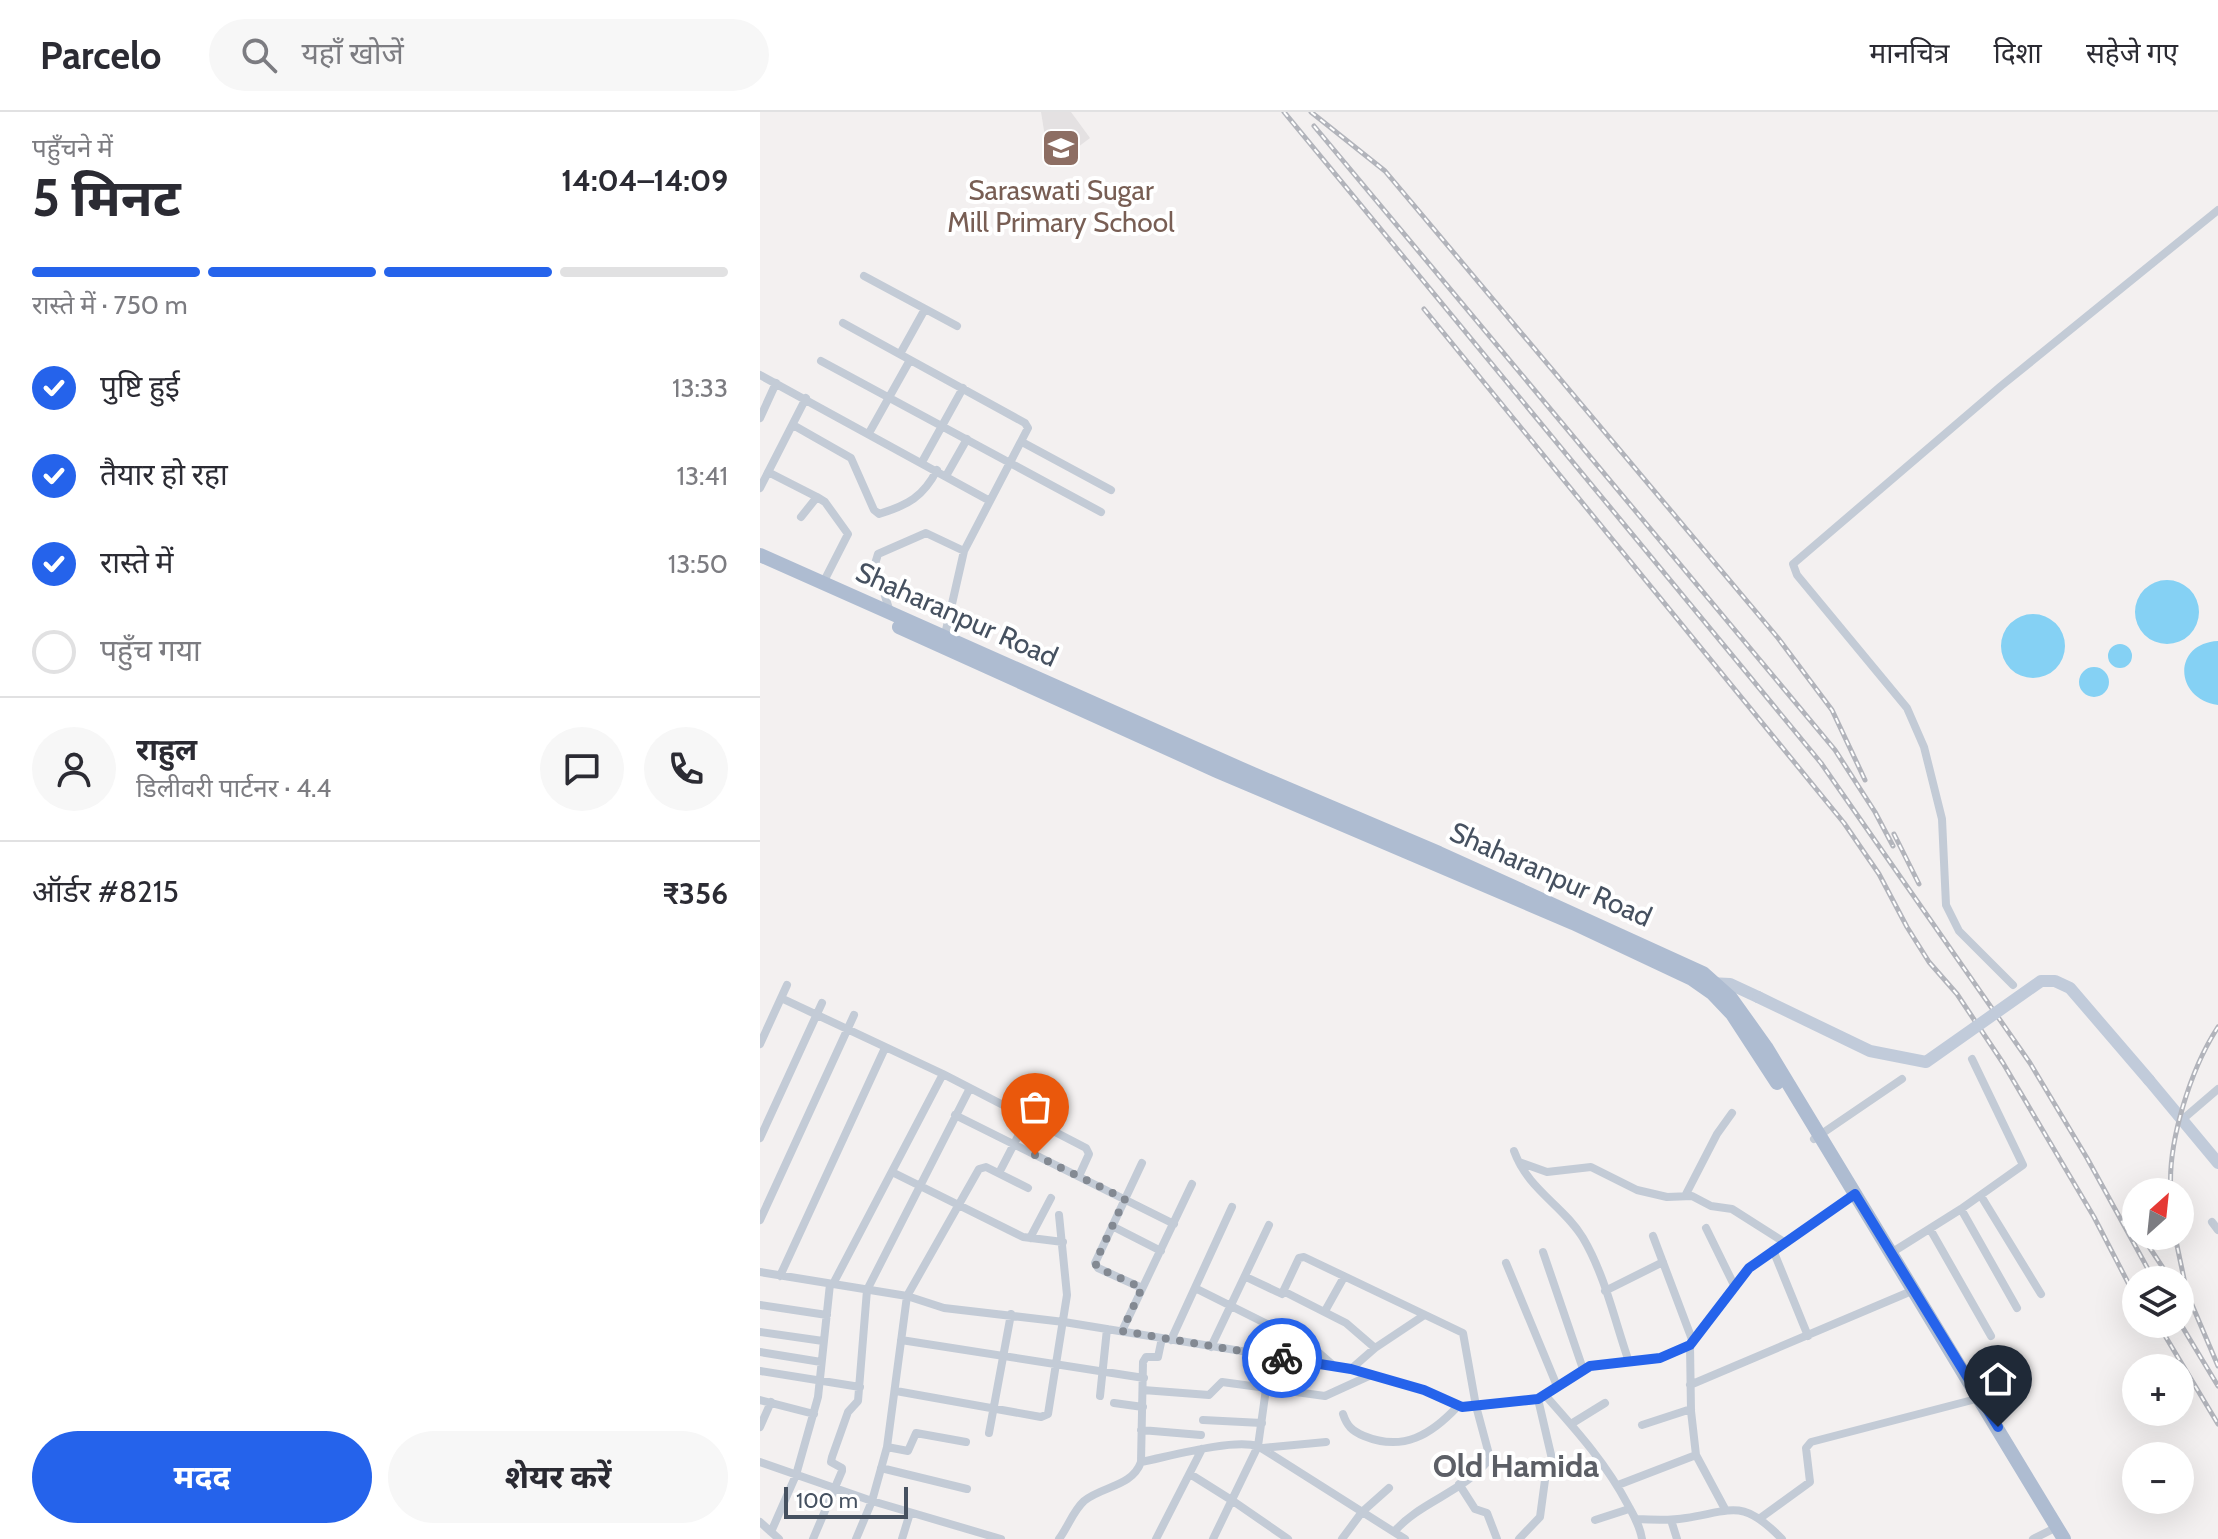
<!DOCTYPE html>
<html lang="hi">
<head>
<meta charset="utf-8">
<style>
  body { margin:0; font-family:Cabin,"Noto Sans Devanagari",sans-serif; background:#f7f7f7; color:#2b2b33; height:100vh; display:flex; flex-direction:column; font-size:30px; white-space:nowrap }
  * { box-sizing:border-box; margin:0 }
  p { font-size:26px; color:#7c7c81 }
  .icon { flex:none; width:44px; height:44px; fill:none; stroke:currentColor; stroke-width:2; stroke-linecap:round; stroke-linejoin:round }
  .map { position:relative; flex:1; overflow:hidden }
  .details { display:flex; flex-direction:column; background:#fff; width:760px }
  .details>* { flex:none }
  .needle { width:52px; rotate:27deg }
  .controls { position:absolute; left:1362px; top:1066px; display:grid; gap:16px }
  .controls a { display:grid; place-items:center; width:72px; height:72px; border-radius:50%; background:#fff; box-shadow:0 8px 32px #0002; font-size:40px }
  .scale { position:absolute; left:24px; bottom:20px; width:124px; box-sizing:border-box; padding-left:8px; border:4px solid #465160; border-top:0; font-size:22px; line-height:28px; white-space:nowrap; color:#465160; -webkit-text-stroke:6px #fff; paint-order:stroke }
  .pin { position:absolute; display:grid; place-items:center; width:68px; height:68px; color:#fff; margin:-82px -34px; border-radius:50% 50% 50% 0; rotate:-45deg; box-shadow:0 0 8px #0007 }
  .pin .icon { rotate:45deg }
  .courier { position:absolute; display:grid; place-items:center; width:80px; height:80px; margin:-40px; border:6px solid #2563eb; border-radius:50%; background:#fff; color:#222; box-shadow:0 2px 10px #0007 }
  .summary em { font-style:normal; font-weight:700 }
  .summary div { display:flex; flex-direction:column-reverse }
  .summary { display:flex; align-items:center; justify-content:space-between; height:136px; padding:0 32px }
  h1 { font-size:52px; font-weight:700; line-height:60px }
  .bar { display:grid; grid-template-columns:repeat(4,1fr); gap:12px 8px; align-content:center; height:96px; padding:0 32px }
  .bar i { height:10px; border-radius:6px; background:#e1e1e2 }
  .bar .active { background:#2563eb }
  .bar p { grid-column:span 4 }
  .line { display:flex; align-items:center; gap:20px; padding:0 32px; border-top:2px solid #e1e1e2 }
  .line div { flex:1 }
  .round { display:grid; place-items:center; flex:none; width:84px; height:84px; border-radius:42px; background:#f7f7f7 }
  ol { padding:0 32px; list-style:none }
  li { display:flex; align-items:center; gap:24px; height:88px }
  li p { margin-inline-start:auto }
  li .icon { padding:8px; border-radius:50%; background:#2563eb; color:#fff; stroke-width:4 }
  li:last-child { color:#7c7c81 }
  li i { width:44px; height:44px; border:4px solid #e1e1e2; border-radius:50% }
  .primary-button { display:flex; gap:16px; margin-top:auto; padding:16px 32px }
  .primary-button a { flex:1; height:92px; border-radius:48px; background:#2563eb; color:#fff; font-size:32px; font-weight:700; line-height:92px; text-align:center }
  .primary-button a+a { background:#f7f7f7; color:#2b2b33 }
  header { display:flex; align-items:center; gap:48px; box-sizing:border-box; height:112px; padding:0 40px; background:#fff; border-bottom:2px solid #e1e1e2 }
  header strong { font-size:38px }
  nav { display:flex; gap:44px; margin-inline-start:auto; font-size:28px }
  .search { width:560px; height:72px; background:#f7f7f7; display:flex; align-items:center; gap:20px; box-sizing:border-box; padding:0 28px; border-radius:44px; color:#7c7c81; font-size:30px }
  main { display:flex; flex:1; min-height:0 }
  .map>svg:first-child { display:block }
  .education { fill:#e4e1e2 }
  .water { fill:#85d1f4 }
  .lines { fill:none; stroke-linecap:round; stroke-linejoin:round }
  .street { stroke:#c3cbd6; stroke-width:8 }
  .secondary { stroke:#c1cbda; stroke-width:12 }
  .primary { stroke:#aebcd1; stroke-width:14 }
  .rail-casing { stroke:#b2b4bb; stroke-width:5 }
  .rail { stroke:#fff; stroke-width:2; stroke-dasharray:6; stroke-linecap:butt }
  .secondary-bridge { stroke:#c1cbda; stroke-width:12 }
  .done { stroke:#838992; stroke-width:8; stroke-dasharray:0 14.4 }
  .route { stroke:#2563eb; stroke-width:10 }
  .labels { text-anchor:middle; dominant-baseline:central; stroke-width:8; stroke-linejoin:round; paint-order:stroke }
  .education-label { font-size:28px; fill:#785e54; stroke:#fff }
  .street-label { font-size:28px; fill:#465160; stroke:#fff }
  .quarter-label { font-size:32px; font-weight:bold; fill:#5c5f66; stroke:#fff }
</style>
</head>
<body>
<header>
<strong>Parcelo</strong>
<div class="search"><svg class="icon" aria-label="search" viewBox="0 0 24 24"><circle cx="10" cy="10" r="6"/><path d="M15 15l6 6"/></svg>यहाँ खोजें</div>
<nav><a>मानचित्र</a><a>दिशा</a><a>सहेजे गए</a></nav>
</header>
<main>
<section class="details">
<div class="summary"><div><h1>5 मिनट</h1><p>पहुँचने में</p></div><em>14:04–14:09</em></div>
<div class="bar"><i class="active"></i><i class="active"></i><i class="active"></i><i></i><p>रास्ते में · 750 m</p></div>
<ol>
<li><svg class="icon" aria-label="check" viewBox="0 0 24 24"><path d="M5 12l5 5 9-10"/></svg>पुष्टि हुई<p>13:33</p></li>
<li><svg class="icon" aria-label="check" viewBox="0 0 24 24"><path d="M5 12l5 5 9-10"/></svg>तैयार हो रहा<p>13:41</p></li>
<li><svg class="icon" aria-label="check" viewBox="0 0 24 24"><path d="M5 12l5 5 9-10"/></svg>रास्ते में<p>13:50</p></li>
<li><i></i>पहुँच गया</li>
</ol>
<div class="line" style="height:144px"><a class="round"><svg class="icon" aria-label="person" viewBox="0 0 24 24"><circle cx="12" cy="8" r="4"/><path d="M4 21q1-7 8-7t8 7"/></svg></a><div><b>राहुल</b><p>डिलीवरी पार्टनर · 4.4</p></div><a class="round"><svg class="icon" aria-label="chat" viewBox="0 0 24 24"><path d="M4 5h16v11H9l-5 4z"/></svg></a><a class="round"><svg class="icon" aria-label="phone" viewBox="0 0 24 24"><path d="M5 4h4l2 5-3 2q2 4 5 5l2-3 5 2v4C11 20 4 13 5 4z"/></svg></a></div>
<div class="line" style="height:104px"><div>ऑर्डर #8215</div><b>₹356</b></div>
<div class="primary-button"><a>मदद</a><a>शेयर करें</a></div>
</section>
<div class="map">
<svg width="1458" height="1427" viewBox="0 0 1458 1427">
  <rect width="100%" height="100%" fill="#f3f0f0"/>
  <path class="education" d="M281 0H311L330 26 290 56Z"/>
  <path class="water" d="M1375 500a32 32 0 1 1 64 0a32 32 0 1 1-64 0Z
    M1241 534a32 32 0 1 1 64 0a32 32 0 1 1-64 0Z
    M1458 529V593C1413 586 1413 531 1458 529Z
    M1348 544a12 12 0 1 1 24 0a12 12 0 1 1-24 0Z
    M1319 570a15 15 0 1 1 30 0a15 15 0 1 1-30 0Z"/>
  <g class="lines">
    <path class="street" d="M104 164 197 214
      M83 211 265 311 268 316 204 439 184 527
      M140 242 165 197
      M61 249 341 400
      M0 263 230 389
      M0 306 16 271
      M33 313 91 346 114 398 119 402C148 393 163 385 177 358
      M109 321 150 248
      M262 330 351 378
      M162 350 203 276
      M8 360 57 385
      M186 364 207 327
      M0 376 46 286
      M41 405 57 385 65 390 88 422 63 471
      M130 500 115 452 118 442 166 421 204 439
      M1253 873 1199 819 1186 793 1182 707 1164 635 1147 596 1037 463 1033 452 1241 274 1458 98
      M21 886 183 962 326 1036 329 1042 319 1064
      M0 932 27 873
      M195 1003 414 1112
      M1423 1007 1458 977
      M0 1026 62 891
      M1054 1027 1142 967
      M754 1039C768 1078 804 1094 823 1126 845 1163 855 1210 869 1250
      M759 1050 787 1060 831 1055 877 1078 907 1085 932 1084 951 1094 972 1097 1024 1130
      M132 1060 263 1125 303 1130
      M239 1061 268 1005
      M925 1084 957 1022 972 1001
      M1221 1084 1281 1182
      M1201 1097 1257 1196
      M0 1108 94 903
      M1452 1110 1458 1118
      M352 1114 401 1139
      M946 1116 974 1173
      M1170 1117 1231 1224
      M893 1124 933 1230
      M270 1126 291 1086
      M1013 1138 1048 1224
      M783 1140 823 1257
      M1131 1141 1201 1097 1263 1053 1212 947
      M746 1151 797 1274
      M0 1160 147 1184 184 1196 304 1210 591 1257 664 1278 698 1294 709 1295 778 1287 830 1254 900 1246 930 1233 989 1156 1095 1082
      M20 1164 125 936
      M486 1165 522 1182 539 1146 544 1145 703 1221 716 1294 730 1346C707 1379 660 1389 634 1420
      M73 1172 183 962
      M382 1176 338 1156 335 1151 382 1051
      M435 1176 551 1234 573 1253
      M845 1179 903 1150
      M525 1180 586 1211 615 1236
      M0 1193 67 1203
      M565 1199 584 1165
      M362 1219 432 1072
      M0 1220 63 1229
      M141 1228 384 1266
      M411 1228 472 1095
      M930 1233 931 1299 936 1343 965 1397
      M451 1235 509 1113
      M0 1240 61 1250
      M591 1257 615 1236 663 1204
      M0 1259 100 1275
      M930 1273 1147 1181
      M383 1278 449 1283 462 1270 565 1284 611 1263
      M136 1279 281 1305 288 1302 307 1183 299 1103
      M785 1283C816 1318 846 1351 868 1393 874 1404 880 1414 882 1427
      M340 1284 347 1217
      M0 1288 54 1302
      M354 1291 383 1295
      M583 1302C587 1314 592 1319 604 1324 643 1340 671 1323 698 1294
      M443 1308 502 1311
      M811 1312 845 1291
      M882 1313 931 1297
      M0 1315 11 1290
      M381 1318 441 1323
      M229 1321 251 1202
      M127 1335 148 1339 156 1321 206 1330
      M503 1336 566 1330
      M0 1350 112 1389 241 1427
      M381 1350C411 1344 470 1327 498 1334L645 1427
      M121 1356 207 1377
      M430 1362 473 1389 528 1427
      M699 1372 715 1397 727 1401 737 1427
      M858 1373 936 1343
      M876 1407C893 1408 910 1409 926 1406 975 1398 983 1387 1022 1427
      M999 1407 1050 1370 1046 1336 1051 1330 1220 1286
      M835 1408 869 1397
      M911 1408 917 1427
      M0 1410 19 1427
      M11 1420 36 1363 58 1285 70 1172
      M53 1427 82 1359V1356L71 1350 72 1345 88 1300 98 1289 107 1178 210 976
      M96 1427 112 1389 127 1335 147 1184 219 1057 226 1055 268 1076
      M142 1427 150 1401
      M299 1427C308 1415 313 1399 324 1389 342 1374 372 1375 381 1350L383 1250 386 1245H398L402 1226
      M396 1427 442 1337
      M453 1427 498 1334 506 1277
      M582 1427 602 1400 629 1376
      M759 1427 780 1405 785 1368 792 1347 778 1287
      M1273 1427 1291 1418"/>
    <path class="secondary" d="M949 871 970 872 998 885
      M1389 968 1458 1051"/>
    <path class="primary" d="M0 443 493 662 679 741 943 861 971 886 1006 935 1304 1427
      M139 515 457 659 813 811 932 867 952 881 972 902 1017 971"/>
    <g class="rail-casing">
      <path id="rail" d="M524 0 1061 651 1270 951 1327 1046 1394 1168
        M551 0 625 59 1018 526 1072 598 1105 668
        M554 14 1075 638 1115 700 1133 734
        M664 197 1084 711 1119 762 1147 815 1169 850 1197 882 1243 951 1334 1105 1376 1186
        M1134 722 1159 772
        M1411 1080C1407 1031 1431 956 1458 915
        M1382 1124 1411 1168
        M1415 1124 1427 1181 1458 1254
        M1420 1211 1458 1274
        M1398 1212 1458 1312"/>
    </g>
    <use href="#rail" class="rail"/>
    <path class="secondary-bridge" d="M998 885 1110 939 1166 950 1281 869H1295L1310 876 1389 968"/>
  </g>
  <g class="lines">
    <path class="done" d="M275 1043 365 1087 335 1151 338 1156 382 1176 362 1219 522 1246"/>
    <path class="route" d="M522 1246 591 1257 664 1278 702 1295 778 1287 830 1254 900 1246 930 1233 989 1156 1095 1082 1238 1315"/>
  </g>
  <defs>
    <g id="school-square" transform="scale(2)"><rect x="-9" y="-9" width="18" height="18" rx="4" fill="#8d6e63" stroke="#fff"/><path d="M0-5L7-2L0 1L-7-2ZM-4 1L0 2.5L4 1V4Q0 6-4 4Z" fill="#fff"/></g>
  </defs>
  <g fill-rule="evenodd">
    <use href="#school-square" x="301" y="36"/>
  </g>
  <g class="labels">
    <g class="education-label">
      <text x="301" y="78">Saraswati Sugar<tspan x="301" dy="32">Mill Primary School</tspan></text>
    </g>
    <g class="street-label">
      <text transform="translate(197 502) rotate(24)">Shaharanpur Road</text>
      <text transform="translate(791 762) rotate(24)">Shaharanpur Road</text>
    </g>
    <g class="quarter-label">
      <text x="756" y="1353">Old Hamida</text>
    </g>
  </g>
</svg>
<div class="controls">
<a><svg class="needle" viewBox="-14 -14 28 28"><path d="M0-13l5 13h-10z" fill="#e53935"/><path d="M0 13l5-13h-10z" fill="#7c7c81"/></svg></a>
<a><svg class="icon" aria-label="layers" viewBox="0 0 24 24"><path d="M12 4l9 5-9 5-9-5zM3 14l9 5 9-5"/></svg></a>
<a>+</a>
<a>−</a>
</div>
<div class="scale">100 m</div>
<div class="pin" style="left:275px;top:1043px;background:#ea580c"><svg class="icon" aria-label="bag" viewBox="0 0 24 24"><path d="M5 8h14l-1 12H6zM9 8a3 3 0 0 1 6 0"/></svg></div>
<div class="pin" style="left:1238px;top:1315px;background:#1f2937"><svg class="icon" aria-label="home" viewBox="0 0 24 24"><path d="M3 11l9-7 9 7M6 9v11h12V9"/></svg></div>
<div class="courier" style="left:522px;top:1246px"><svg class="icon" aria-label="bike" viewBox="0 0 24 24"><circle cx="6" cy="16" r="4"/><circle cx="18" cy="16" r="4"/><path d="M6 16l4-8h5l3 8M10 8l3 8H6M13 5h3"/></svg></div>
</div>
</main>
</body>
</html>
